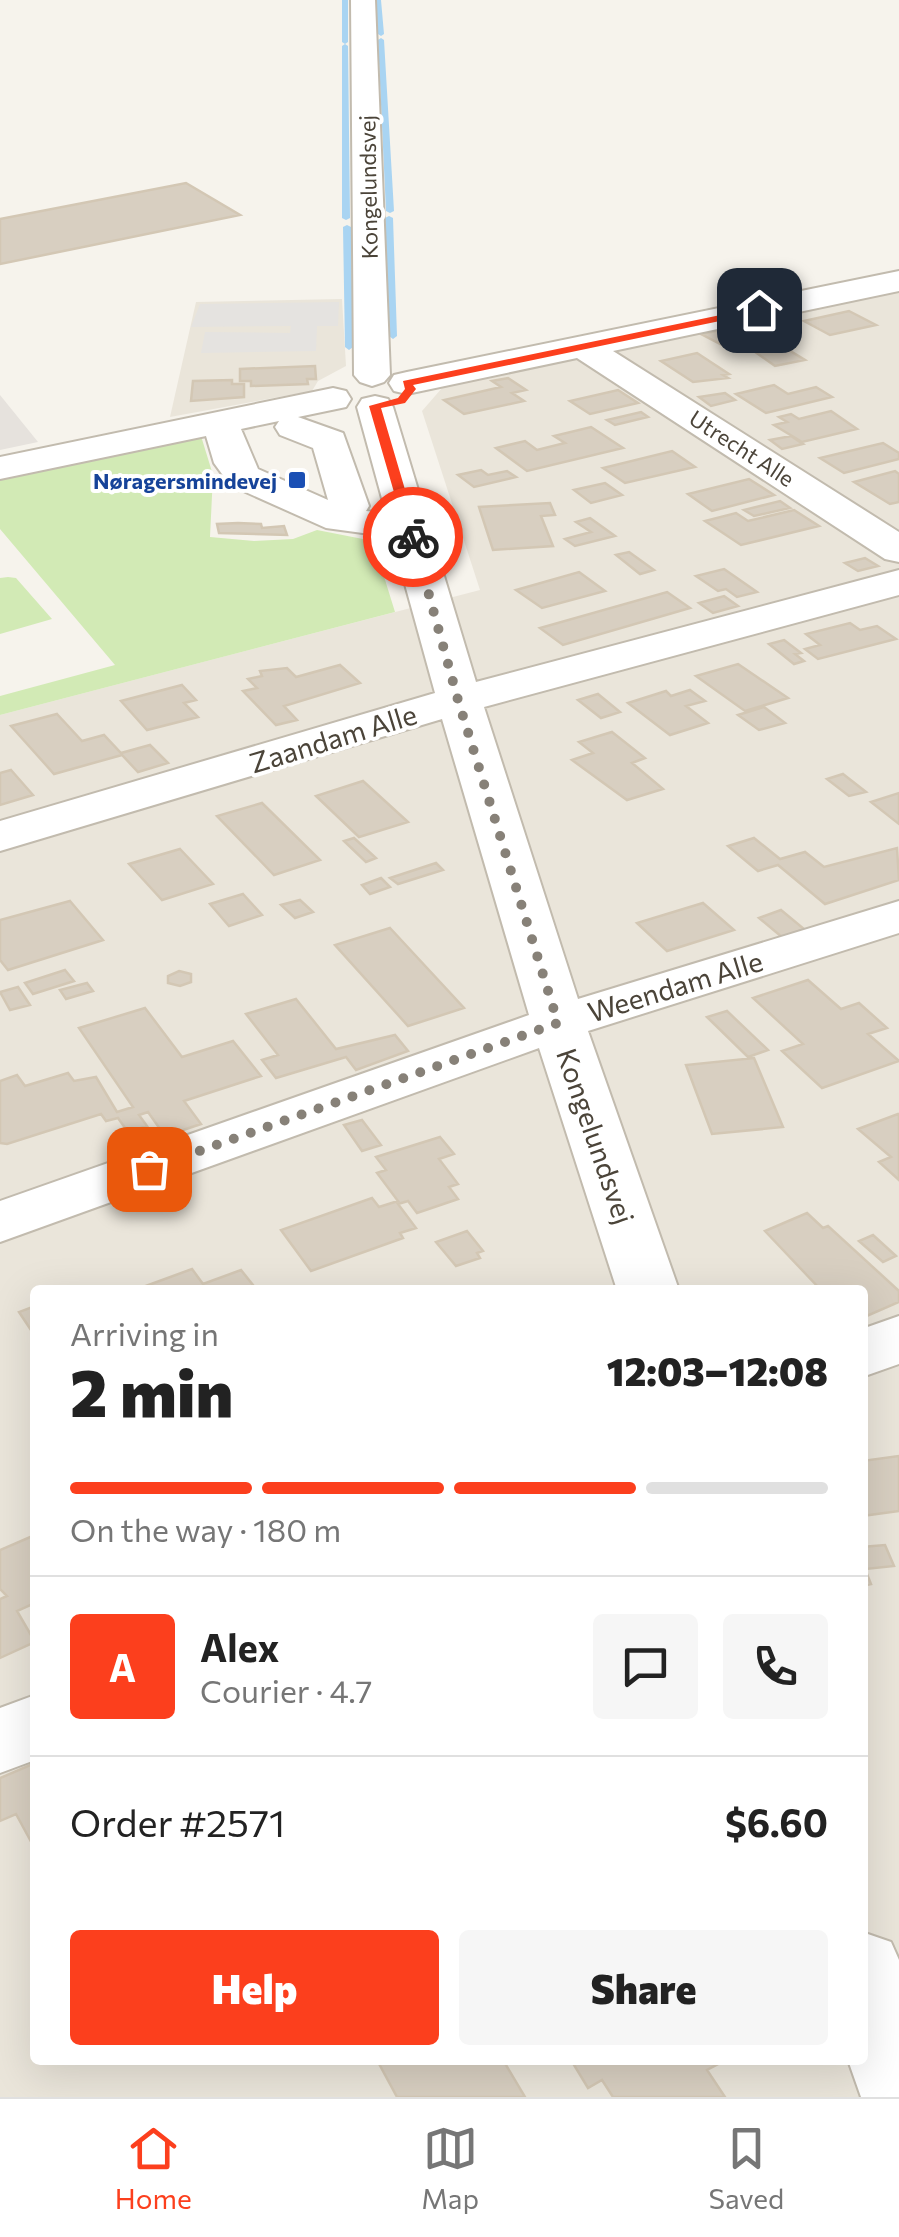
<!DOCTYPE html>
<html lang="en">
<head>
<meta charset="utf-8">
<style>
  body { margin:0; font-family:Commissioner,sans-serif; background:#f6f6f6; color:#222; height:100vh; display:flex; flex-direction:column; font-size:38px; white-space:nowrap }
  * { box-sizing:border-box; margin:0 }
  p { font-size:32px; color:#767676 }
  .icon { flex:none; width:55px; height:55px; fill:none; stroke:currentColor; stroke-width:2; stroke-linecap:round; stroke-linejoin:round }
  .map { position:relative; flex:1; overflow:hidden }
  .drawer { position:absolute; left:30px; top:1285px; width:838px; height:780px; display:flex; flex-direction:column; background:#fff; border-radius:10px; box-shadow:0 10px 40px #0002 }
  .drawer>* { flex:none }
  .pin { position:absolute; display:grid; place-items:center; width:85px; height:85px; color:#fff; margin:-42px; border-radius:20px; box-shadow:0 5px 15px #0006 }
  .courier { position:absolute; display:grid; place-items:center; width:100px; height:100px; margin:-50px; border:8px solid #fc3f1d; border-radius:50%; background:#fff; color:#222; box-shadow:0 2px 12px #0007 }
  .overview em { font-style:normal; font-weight:800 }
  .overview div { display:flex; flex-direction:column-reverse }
  .overview { display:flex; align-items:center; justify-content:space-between; height:170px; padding:0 40px }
  h1 { font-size:65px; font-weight:800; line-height:75px }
  .bar { display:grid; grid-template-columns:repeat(4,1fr); gap:15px 10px; align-content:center; height:120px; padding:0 40px }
  .bar i { height:12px; border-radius:8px; background:#e0e0e0 }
  .bar .on { background:#fc3f1d }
  .bar p { grid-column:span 4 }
  .line { display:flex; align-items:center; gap:25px; padding:0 40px; border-top:2px solid #e0e0e0 }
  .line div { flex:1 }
  .round { display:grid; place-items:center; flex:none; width:105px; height:105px; border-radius:10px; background:#f6f6f6 }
  .button { display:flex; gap:20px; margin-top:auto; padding:20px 40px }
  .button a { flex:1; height:115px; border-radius:10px; background:#fc3f1d; color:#fff; font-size:40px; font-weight:800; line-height:115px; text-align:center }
  .button a+a { background:#f6f6f6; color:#222 }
  .tabs { display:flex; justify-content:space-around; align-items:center; height:140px; border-top:2px solid #e0e0e0; background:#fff; font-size:28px; color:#767676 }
  .tabs a { display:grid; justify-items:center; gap:5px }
  .tabs .on { color:#fc3f1d }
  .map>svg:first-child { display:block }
  .residential { fill:#eae5da; fill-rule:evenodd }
  .industrial { fill:#e6e2dd }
  .green { fill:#d2eab5 }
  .parking { fill:#e5e3e0 }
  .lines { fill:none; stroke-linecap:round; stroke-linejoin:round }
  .stream { fill:#a9d4f2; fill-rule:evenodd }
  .building { fill:#d8cfc1; stroke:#d3c7b4; stroke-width:2.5 }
  .minor-casing { stroke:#c2bbae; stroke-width:4 }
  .minor { fill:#fff; fill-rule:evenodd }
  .route { fill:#fc3f1d }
  .done { stroke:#878178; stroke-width:10; stroke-dasharray:0 18 }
  .transit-dot { fill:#1a4fb4; stroke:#fff; stroke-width:4 }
  .labels { text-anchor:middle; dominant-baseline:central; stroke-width:8; stroke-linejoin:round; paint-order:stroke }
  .far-street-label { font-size:22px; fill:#4b4439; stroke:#fff }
  .far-transit-label { font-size:22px; font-weight:bold; fill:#164399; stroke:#fff; text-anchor:end }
  .street-label { font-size:28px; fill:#4b4439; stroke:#fff }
</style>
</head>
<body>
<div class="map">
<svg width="899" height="2097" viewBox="0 0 899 2097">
  <rect width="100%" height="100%" fill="#f6f3ec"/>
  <path class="residential" d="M899 270V2097H0V715L480 590 422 411 442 388 440 365ZM35 1290H862V2060H35Z
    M342 299 346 366 318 381 312 391 170 417 196 302Z"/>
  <path class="industrial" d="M0 395 38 442 0 450Z"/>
  <path class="green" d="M201 436 213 475 210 537 254 541 293 539 317 530 373 541 395 612 0 715V696L115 665 0 529V479Z
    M8 577 16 578 52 619 0 634V578Z"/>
  <path class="parking" d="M339 302 338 326H317L316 351 201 353 205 332 290 333 291 326 191 327 200 304Z"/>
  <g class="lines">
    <path class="stream" d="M342 0H348V42L345 44 342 42Z
      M375 0H381L384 34 381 36 378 34Z
      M381 38 384 40 394 211 390 213 386 211 378 40Z
      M345 44 348 46 350 218 346 220 342 218V46Z
      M389 216 393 218 397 336 393 339 389 336 385 218Z
      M347 225 351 227 353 347 349 350 345 347 343 227Z"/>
  </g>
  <path class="building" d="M186 183 240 215 0 264V219Z
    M849 311 876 325 830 335 804 321Z
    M721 330 733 337 726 338 735 344 724 346 701 334Z
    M744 335 759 340 769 338 805 360 775 366 734 337Z
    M697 353 729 374 723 375 728 378 693 382 661 361Z
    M315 366 316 379H307L308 384 251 386V381H240V369Z
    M508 378 526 390 512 393 524 401 464 414 444 400 501 387 492 381Z
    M232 380V384H244V397L191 401 193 381Z
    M774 385 788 394 816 387 832 397 766 413 736 394Z
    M618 390 638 403 590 414 570 401Z
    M725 393 735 400 711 406 699 397Z
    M831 411 857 429 802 442 774 425 787 422 779 417 791 414 799 419Z
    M641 412 648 417 615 425 607 420Z
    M591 427 623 448 527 471 496 448 525 441 537 450 565 443 554 436Z
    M791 436 803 444 782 449 770 440Z
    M883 443 899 453V459L844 473 820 458Z
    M672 451 695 467 625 483 603 468Z
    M481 470 488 475 507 471 516 477 474 487 458 475Z
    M895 471 899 474V502L890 504 854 482Z
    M749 479 774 495 712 511 688 494Z
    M605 483 622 495 591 503 574 490Z
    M780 501 790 508 754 516 744 510Z
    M550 503 555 515 541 516 553 546 493 550 479 507Z
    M794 510 819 526 741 545 705 521 736 513 748 521Z
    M590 518 615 536 575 546 565 539 591 532 576 522Z
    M238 523 261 524 262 528 284 526 287 535 219 533 217 524Z
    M629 552 654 570 640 574 616 555Z
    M865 558 878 566 858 571 845 563Z
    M724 569 757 592 737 597 726 589 718 591 696 576Z
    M579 572 605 591 542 608 516 590Z
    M667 592 690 608 563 645 540 628Z
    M724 596 738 606 713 613 699 603Z
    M850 623 860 630 877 626 896 639 818 659 805 649 820 645 806 634Z
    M784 640 801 653 795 654 804 661 794 664 769 644Z
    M738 664 788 698 745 711 696 676Z
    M340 665 360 683 284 706 297 720 276 725 243 691 257 688 248 679 262 676 260 671 287 668 296 677Z
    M182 685 196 700 184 703 198 717 147 730 121 701Z
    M690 690 705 701 686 706 708 723 670 735 628 703 666 691 671 696Z
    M598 694 620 712 601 718 578 700Z
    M764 707 785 723 759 730 738 715Z
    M57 714 82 741 104 735 121 753 150 745 168 763 138 772 122 755 54 774 11 726Z
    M612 732 645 758 632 763 663 789 627 800 572 760 593 753 579 742Z
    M11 770 33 795 0 805V773Z
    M843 774 866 792 849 796 827 779Z
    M363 781 408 822 359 837 316 796Z
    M899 793V824L871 802Z
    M262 803 320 860 274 875 217 816Z
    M354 838 376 858 366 862 344 841Z
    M754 838 780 859 805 852 824 867 897 848 899 880 825 904 778 865 758 871 728 846Z
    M180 849 213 884 162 900 129 864Z
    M436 863 443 870 398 884 390 878Z
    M381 878 390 887 370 894 362 885Z
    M243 894 262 915 229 926 210 904Z
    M300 900 313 912 295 918 281 905Z
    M70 901 103 940 8 970 0 960V920Z
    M703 903 734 930 667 951 637 923Z
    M781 910 804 929 782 937 759 918Z
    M390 928 464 1008 408 1026 335 945Z
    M65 970 74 981 33 994 25 983Z
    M179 971 191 974V982L180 986 168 983V976Z
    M808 980 841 1009 859 1003 887 1028 868 1034 899 1061 822 1088 782 1051 803 1044 753 998Z
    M87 983 93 991 66 999 60 990Z
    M18 987 30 1005 10 1010 0 992Z
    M296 999 336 1049 395 1035 408 1051 356 1070 346 1057 276 1078 262 1060 278 1055 246 1014Z
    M145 1008 182 1057 233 1041 261 1076 184 1101 201 1124 165 1136 148 1112 139 1115 147 1126 128 1132 118 1118 106 1121 101 1114 7 1144 0 1143V1081L17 1075 25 1086 68 1073 74 1081 96 1077 117 1112 133 1107 79 1028Z
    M727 1011 768 1050 748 1057 707 1017Z
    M754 1058 783 1127 712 1134 686 1065Z
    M898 1114 899 1115V1180L879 1162 891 1157 858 1129Z
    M362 1120 381 1145 362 1151 344 1125Z
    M440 1137 454 1154 439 1159 458 1184 449 1187 458 1199 417 1213 408 1201 398 1204 416 1228 400 1233 403 1238 311 1271 281 1230 372 1198 379 1207 398 1201 377 1173 386 1170 376 1157Z
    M807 1213 823 1228 828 1226 899 1291V1302L862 1318V1290H821L765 1231Z
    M467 1231 483 1251 477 1253 480 1258 456 1266 436 1242Z
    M873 1235 896 1256 883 1262 859 1241Z
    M192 1269 203 1284 241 1270 257 1290 143 1287Z
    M35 1306V1336L19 1312Z
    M899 1456V1511L862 1516V1461Z
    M35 1535V1603L17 1611 35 1642 0 1658V1599L7 1596 0 1589V1550Z
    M885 1545 894 1566 865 1569 871 1584 862 1586V1547Z
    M35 1763V1849L16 1814 0 1821V1778Z
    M377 2060H503L525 2097H397Z
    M571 2060H726L707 2070 725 2097H613L602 2080 588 2088Z"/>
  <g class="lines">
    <g class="minor-casing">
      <path id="minor" d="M351 0H375L390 375 384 382 372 386 360 382 354 375Z
        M899 271V291L613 351 899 532V562L885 559 577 358 407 394 394 391 389 383 394 375 407 372Z
        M333 388 346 391 351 399 346 407 298 417 343 433 369 506 366 511 386 513 357 407 362 399 375 396 388 399 393 407 476 682 899 570V595L484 707 578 999 899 901V933L588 1031 679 1290H617L539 1048 0 1242V1201L529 1015 442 719 0 851V821L435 693 392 537 326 528 230 485 214 463 206 436 0 479V457ZM279 421 275 427 280 435 313 448 328 500 258 469 241 429Z
        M899 1316V1364L862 1377V1329Z
        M35 1695V1760L0 1773V1708Z
        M862 1932 891 1942 899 1960V2097H861L848 2060H862Z"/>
    </g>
    <use href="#minor" class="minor"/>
  </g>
  <path class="route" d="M759 307 763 312 413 385 416 389 405 403 381 408 419 537 413 541 407 537 369 406 398 398 405 389 403 381Z"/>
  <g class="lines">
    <path class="done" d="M149 1169 558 1023 458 700 413 537"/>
  </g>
  <rect class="transit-dot" x="287" y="470" width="20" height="20" rx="5"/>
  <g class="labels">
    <g class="far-street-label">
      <text transform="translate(368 187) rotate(-91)">Kongelundsvej</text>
      <text transform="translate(742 448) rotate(33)">Utrecht Alle</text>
    </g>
    <g class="far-transit-label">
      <text x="277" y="480">Nøragersmindevej</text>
    </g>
    <g class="street-label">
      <text transform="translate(333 738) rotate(-17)">Zaandam Alle</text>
      <text transform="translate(675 986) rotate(-17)">Weendam Alle</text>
      <text transform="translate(596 1136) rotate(71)">Kongelundsvej</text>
    </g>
  </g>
</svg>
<div class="pin" style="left:149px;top:1169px;background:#ea580c"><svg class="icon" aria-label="bag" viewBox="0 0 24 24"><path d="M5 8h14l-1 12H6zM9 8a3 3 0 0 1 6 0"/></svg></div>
<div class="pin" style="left:759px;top:310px;background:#1f2937"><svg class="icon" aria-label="home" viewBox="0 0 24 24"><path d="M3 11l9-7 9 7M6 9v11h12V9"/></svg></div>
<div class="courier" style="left:413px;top:537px"><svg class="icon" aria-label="bike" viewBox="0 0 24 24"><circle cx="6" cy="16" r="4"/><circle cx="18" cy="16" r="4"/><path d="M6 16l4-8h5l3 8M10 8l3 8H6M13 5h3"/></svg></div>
<section class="drawer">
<div class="overview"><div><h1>2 min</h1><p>Arriving in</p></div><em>12:03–12:08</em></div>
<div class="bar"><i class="on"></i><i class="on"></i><i class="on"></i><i></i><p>On the way · 180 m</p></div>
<div class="line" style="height:180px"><b class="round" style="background:#fc3f1d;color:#fff">A</b><div><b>Alex</b><p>Courier · 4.7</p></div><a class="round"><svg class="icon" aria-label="chat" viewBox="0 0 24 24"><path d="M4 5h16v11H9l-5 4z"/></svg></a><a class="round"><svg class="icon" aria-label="phone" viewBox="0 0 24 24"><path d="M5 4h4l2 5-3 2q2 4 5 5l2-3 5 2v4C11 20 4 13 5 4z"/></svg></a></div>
<div class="line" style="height:130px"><div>Order #2571</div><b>$6.60</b></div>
<div class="button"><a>Help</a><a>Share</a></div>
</section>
</div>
<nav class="tabs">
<a class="on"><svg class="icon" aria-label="home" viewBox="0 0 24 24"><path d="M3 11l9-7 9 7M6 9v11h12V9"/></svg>Home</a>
<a><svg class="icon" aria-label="map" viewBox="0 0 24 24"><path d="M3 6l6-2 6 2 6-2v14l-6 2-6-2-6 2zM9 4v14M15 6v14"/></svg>Map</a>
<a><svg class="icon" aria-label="saved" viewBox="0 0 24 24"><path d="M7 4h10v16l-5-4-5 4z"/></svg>Saved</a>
</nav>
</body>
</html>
